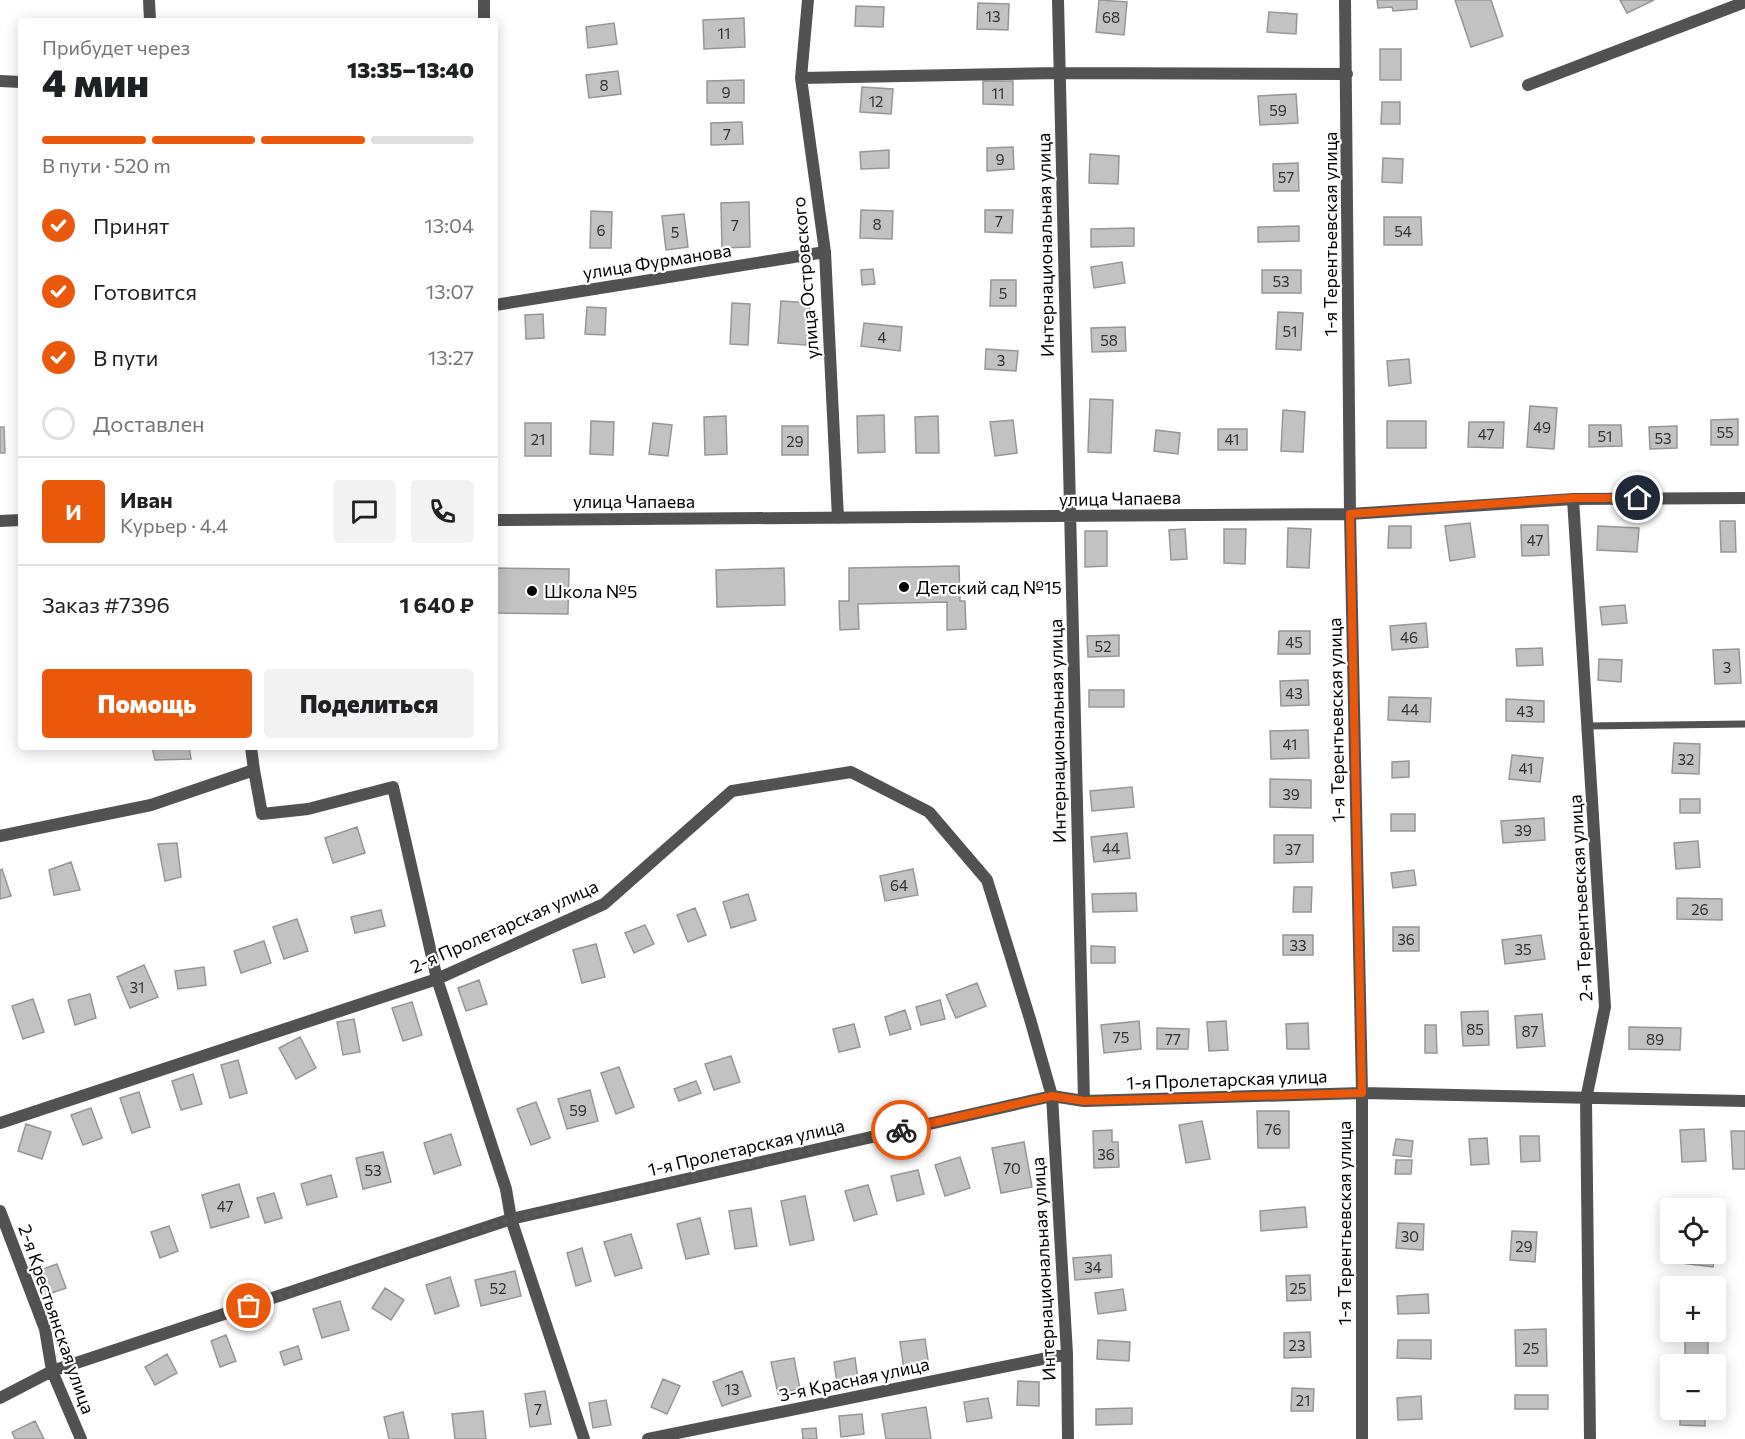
<!DOCTYPE html>
<html lang="ru">
<head>
<meta charset="utf-8">
<style>
  body { margin:0; font-family:Commissioner,sans-serif; background:#f2f2f2; color:#202124; height:100vh; display:flex; flex-direction:column; font-size:22px; white-space:nowrap }
  * { box-sizing:border-box; margin:0 }
  p { font-size:20px; color:#757577 }
  .icon { flex:none; width:33px; height:33px; fill:none; stroke:currentColor; stroke-width:2; stroke-linecap:round; stroke-linejoin:round }
  .map { position:relative; flex:1; overflow:hidden }
  .drawer { position:absolute; left:18px; top:18px; width:480px; height:732px; display:flex; flex-direction:column; background:#fff; border-radius:6px; box-shadow:0 3px 15px #0003 }
  .drawer>* { flex:none }
  .buttons { position:absolute; left:1660px; top:1198px; display:grid; gap:12px }
  .buttons a { display:grid; place-items:center; width:66px; height:66px; border-radius:6px; background:#fff; box-shadow:0 3px 15px #0003; font-size:30px }
  .pin { position:absolute; display:grid; place-items:center; width:51px; height:51px; color:#fff; margin:-26px; border:3px solid #fff; border-radius:50%; box-shadow:0 2px 6px #0007 }
  .courier { position:absolute; display:grid; place-items:center; width:60px; height:60px; margin:-30px; border:4px solid #ea580c; border-radius:50%; background:#fff; color:#222; box-shadow:0 2px 8px #0007 }
  .head em { font-style:normal; font-weight:800 }
  .head div { display:flex; flex-direction:column-reverse }
  .head { display:flex; align-items:center; justify-content:space-between; height:102px; padding:0 24px }
  h1 { font-size:39px; font-weight:800; line-height:45px }
  .bar { display:grid; grid-template-columns:repeat(4,1fr); gap:9px 6px; align-content:center; height:72px; padding:0 24px }
  .bar i { height:8px; border-radius:4px; background:#e0e0e0 }
  .bar .selected { background:#ea580c }
  .bar p { grid-column:span 4 }
  .line { display:flex; align-items:center; gap:15px; padding:0 24px; border-top:2px solid #e0e0e0 }
  .line div { flex:1 }
  .round { display:grid; place-items:center; flex:none; width:63px; height:63px; border-radius:6px; background:#f2f2f2 }
  ol { padding:0 24px; list-style:none }
  li { display:flex; align-items:center; gap:18px; height:66px }
  li p { margin-inline-start:auto }
  li .icon { padding:6px; border-radius:50%; background:#ea580c; color:#fff; stroke-width:4 }
  li:last-child { color:#757577 }
  li i { width:33px; height:33px; border:3px solid #e0e0e0; border-radius:50% }
  .primary-button { display:flex; gap:12px; margin-top:auto; padding:12px 24px }
  .primary-button a { flex:1; height:69px; border-radius:6px; background:#ea580c; color:#fff; font-size:24px; font-weight:800; line-height:69px; text-align:center }
  .primary-button a+a { background:#f2f2f2; color:#202124 }
  .map>svg:first-child { display:block }
  .building { fill:#c2c2c2; stroke:#969696; stroke-width:1.5 }
  .lines { fill:none; stroke-linecap:round; stroke-linejoin:round }
  .service { stroke:#525252; stroke-width:7 }
  .minor { stroke:#525252; stroke-width:12 }
  .done { stroke:#595959; stroke-width:6; stroke-dasharray:0 10.8 }
  .route { stroke:#ea580c; stroke-width:8 }
  .poi-dot { fill:#000; stroke:#fff; stroke-width:2 }
  .labels { text-anchor:middle; dominant-baseline:central; stroke-width:4.5; stroke-linejoin:round; paint-order:stroke }
  .number-label { font-size:15px; fill:#303030 }
  .street-label { font-size:18px; fill:#000; stroke:#fff }
  .poi-label { font-size:18px; fill:#000; stroke:#fff; text-anchor:start }
</style>
</head>
<body>
<div class="map">
<svg width="1745" height="1439" viewBox="0 0 1745 1439">
  <rect width="100%" height="100%" fill="#fff"/>
  <path class="building" d="M1099 0 1127 2 1124 35 1096 32Z
    M1377 0H1417V9L1393 11 1392 7 1378 8Z
    M1455 0H1491L1503 36 1471 47Z
    M1620 0H1654L1627 13Z
    M978 3 1009 4 1008 30 977 29Z
    M856 6 884 7 883 27 855 26Z
    M1269 12 1297 14 1296 34 1267 32Z
    M744 18 745 47 704 49 703 20Z
    M614 23 617 44 588 48 586 27Z
    M1380 49H1401V80H1380Z
    M618 71 621 94 589 98 586 75Z
    M744 80V103H707V81Z
    M983 81H1013V105L983 104Z
    M862 87 893 89 891 114 860 112Z
    M1296 94 1298 123 1260 125 1258 96Z
    M1382 102H1400V124H1381Z
    M742 122 743 144 711 145V123Z
    M1013 147 1014 169 987 171V148Z
    M889 150V168L861 169 860 152Z
    M1090 154 1119 156 1118 184 1089 183Z
    M1383 158 1403 159 1402 183 1382 182Z
    M1298 163 1299 191H1274L1273 164Z
    M749 202 750 247 722 248 721 203Z
    M861 210 893 211 892 239 860 238Z
    M985 210H1013L1012 233 985 232Z
    M591 211 612 212 611 248H590Z
    M684 214 688 247 666 250 662 216Z
    M1384 217H1421L1422 245H1384Z
    M1299 226V241L1258 242V227Z
    M1134 228V246L1091 247V229Z
    M1122 262 1125 283 1094 288 1091 267Z
    M873 269 875 284 862 285 861 270Z
    M1262 270H1301V293H1262Z
    M991 280H1016V306H990Z
    M781 301 810 303 806 345 778 343Z
    M732 303 750 304 748 345 730 344Z
    M587 307 606 308 605 335 585 334Z
    M1278 312 1303 313 1301 350 1276 349Z
    M543 314 544 338 526 339 525 315Z
    M864 323 902 327 900 351 861 346Z
    M1125 327 1126 351 1092 352 1091 328Z
    M986 349 1018 351 1016 371 985 369Z
    M1409 359 1411 383 1389 386 1387 361Z
    M1090 399 1113 400 1111 453 1088 452Z
    M1530 406 1557 408 1554 449 1527 447Z
    M1283 410 1305 412 1303 452 1281 451Z
    M884 415 885 452 858 453 857 416Z
    M726 416 727 454 705 455 704 417Z
    M938 416 939 453H916L915 417Z
    M1738 419V445H1711V420Z
    M1013 420 1017 453 995 456 990 422Z
    M591 421 614 422 613 455 590 454Z
    M1387 421H1426V448H1387Z
    M1469 422H1504L1503 448 1468 447Z
    M525 423H551V456H525Z
    M653 423 672 425 668 456 649 454Z
    M1589 425H1621L1622 446 1589 447Z
    M782 426H808V455H782Z
    M1677 426V448L1650 449 1649 427Z
    M0 427H4L5 453H0Z
    M1218 429H1247V450H1218Z
    M1156 430 1180 433 1178 454 1154 451Z
    M1720 521H1735L1736 552H1721Z
    M1470 523 1475 557 1450 561 1445 526Z
    M1521 525H1548L1549 555 1522 556Z
    M1389 526H1411V548H1388Z
    M1598 526 1639 528 1637 552 1597 550Z
    M1288 528 1311 529 1309 568 1287 567Z
    M1185 529 1187 559 1171 560 1169 530Z
    M1224 529H1246L1245 564 1224 563Z
    M1085 531H1107V566L1085 567Z
    M959 566 960 601H965L966 629 947 630V602L858 604 859 629 840 630 839 601H849V568Z
    M495 568 569 569 568 614 495 613Z
    M784 568 785 605 717 607 716 570Z
    M1625 605 1627 623 1602 625 1600 607Z
    M1426 623 1428 647 1392 650 1390 626Z
    M1279 631H1310V654H1278Z
    M1119 635V656L1088 657 1087 636Z
    M1542 648 1543 665 1517 666 1516 649Z
    M1739 649 1741 683 1715 684 1713 650Z
    M1599 659 1622 660 1621 682 1598 680Z
    M1308 680 1309 705 1281 706 1280 681Z
    M1089 690H1124V707H1089Z
    M1389 697 1431 698 1430 722 1388 720Z
    M1506 699 1544 701V722L1506 721Z
    M1308 730 1309 758 1271 759 1270 731Z
    M1674 743 1700 744 1699 774 1672 773Z
    M152 747H189L191 759 155 760Z
    M1512 755 1543 758 1540 782 1509 779Z
    M1409 761V777L1392 778V762Z
    M1270 779 1311 780V808L1270 807Z
    M1132 787 1134 807 1092 811 1090 791Z
    M1680 799H1700V813H1680Z
    M1391 814H1415V831H1391Z
    M1544 818 1545 840 1503 843 1501 821Z
    M357 827 365 853 333 863 325 838Z
    M1127 833 1130 858 1094 862 1091 837Z
    M1274 835H1313V862L1274 863Z
    M1698 841 1700 867 1676 869 1674 843Z
    M177 843 181 877 165 881 158 844Z
    M71 862 80 890 54 895 49 870Z
    M2 869 11 896 0 899V870Z
    M913 869 918 895 885 901 880 876Z
    M1414 870 1416 885 1393 888 1391 873Z
    M1294 887H1312L1311 912H1293Z
    M1136 893 1137 911 1093 912 1092 894Z
    M748 894 756 920 731 928 723 902Z
    M1677 898 1722 899V920L1677 919Z
    M695 908 706 935 688 942 677 915Z
    M381 910 385 926 355 933 351 917Z
    M297 919 308 951 284 959 273 927Z
    M645 925 654 944 634 953 625 933Z
    M1393 927H1419V951H1393Z
    M1283 935H1313V955H1283Z
    M1541 935 1545 959 1505 964 1502 940Z
    M264 941 271 963 241 973 234 951Z
    M596 944 605 977 582 983 573 950Z
    M1091 946 1115 947V963H1091Z
    M144 965 158 997 130 1008 117 977Z
    M204 967 206 985 178 989 175 971Z
    M479 980 487 1004 466 1011 458 988Z
    M977 983 986 1006 956 1018 946 995Z
    M90 994 96 1018 75 1025 68 1000Z
    M33 999 44 1032 23 1039 12 1006Z
    M940 1000 945 1019 921 1025 916 1007Z
    M412 1002 422 1035 403 1041 392 1008Z
    M905 1010 911 1029 890 1035 885 1017Z
    M1488 1011 1489 1045 1463 1046 1461 1012Z
    M1542 1014 1545 1046 1517 1048 1515 1016Z
    M354 1019 360 1052 343 1055 337 1022Z
    M1139 1021 1141 1049 1104 1053 1101 1025Z
    M1226 1021 1228 1050 1209 1051 1207 1022Z
    M1308 1023 1309 1049H1287L1286 1024Z
    M854 1024 860 1047 839 1052 833 1029Z
    M1425 1025H1436L1437 1053H1425Z
    M1629 1027 1681 1028 1680 1050 1629 1049Z
    M1157 1028 1189 1029 1188 1049H1157Z
    M300 1037 316 1068 296 1079 279 1048Z
    M731 1056 740 1082 714 1090 705 1064Z
    M238 1060 247 1093 230 1098 221 1065Z
    M619 1067 634 1107 616 1114 601 1073Z
    M193 1074 202 1104 181 1110 172 1081Z
    M696 1081 701 1093 679 1101 674 1089Z
    M590 1090 598 1121 567 1129 558 1099Z
    M139 1092 150 1127 132 1133 120 1098Z
    M536 1102 550 1138 531 1145 517 1109Z
    M91 1108 102 1138 83 1145 71 1115Z
    M1257 1111H1289V1148H1258Z
    M1202 1121 1210 1159 1186 1163 1179 1125Z
    M26 1124 51 1132 42 1159 18 1151Z
    M1704 1129 1706 1161 1682 1162 1680 1130Z
    M1112 1130V1142H1118L1119 1167 1094 1168 1093 1131Z
    M1731 1131H1745V1169H1733Z
    M451 1134 461 1165 434 1174 424 1143Z
    M1520 1136H1539L1540 1161 1521 1162Z
    M1487 1138 1489 1164 1471 1165 1469 1139Z
    M1396 1139 1413 1141 1411 1157 1393 1155Z
    M1024 1142 1032 1187 1001 1193 992 1148Z
    M383 1152 391 1182 363 1189 356 1158Z
    M960 1157 970 1188 945 1196 935 1165Z
    M1396 1160H1412L1411 1174H1395Z
    M918 1170 924 1194 897 1201 891 1176Z
    M331 1175 337 1197 307 1205 301 1184Z
    M239 1184 249 1217 211 1228 202 1195Z
    M868 1185 877 1214 854 1221 845 1191Z
    M274 1193 282 1218 265 1223 257 1198Z
    M805 1196 814 1240 790 1245 781 1201Z
    M1305 1207 1307 1227 1261 1231 1260 1211Z
    M751 1208 757 1246 735 1249 729 1211Z
    M700 1218 709 1254 686 1259 677 1224Z
    M1398 1223 1424 1224 1423 1250 1396 1248Z
    M169 1226 178 1251 160 1258 151 1232Z
    M1512 1231 1537 1232 1535 1262 1510 1260Z
    M631 1234 642 1268 615 1276 604 1242Z
    M582 1248 591 1281 576 1286 567 1253Z
    M1682 1254H1715L1713 1267 1681 1263Z
    M1111 1255 1112 1277 1075 1280 1073 1258Z
    M57 1264 66 1288 43 1296 35 1272Z
    M515 1271 521 1296 481 1306 475 1280Z
    M1310 1275 1311 1300 1287 1301 1286 1276Z
    M450 1277 459 1306 435 1314 426 1285Z
    M385 1288 404 1300 391 1320 372 1308Z
    M1123 1289 1126 1310 1098 1314 1095 1293Z
    M1428 1294 1429 1313 1398 1314 1397 1296Z
    M340 1301 349 1330 322 1338 313 1309Z
    M1546 1329 1547 1366H1516L1515 1330Z
    M1310 1332 1311 1357 1284 1358V1333Z
    M1685 1332H1708V1365H1685Z
    M226 1335 236 1361 220 1367 211 1341Z
    M925 1339 929 1367 904 1370 900 1342Z
    M1098 1340 1130 1342 1129 1361 1097 1359Z
    M1398 1340H1431V1359L1397 1358Z
    M298 1346 302 1359 284 1365 280 1352Z
    M167 1354 177 1373 155 1385 145 1367Z
    M794 1358 800 1389 778 1394 771 1362Z
    M855 1358 858 1380 837 1383 834 1362Z
    M742 1371 751 1396 722 1406 713 1382Z
    M663 1379 680 1386 667 1414 651 1407Z
    M1018 1381 1039 1382V1406L1017 1405Z
    M1292 1388 1314 1389 1313 1411H1291Z
    M545 1391 551 1424 530 1427 525 1394Z
    M1515 1395H1548V1409H1515Z
    M1421 1396 1422 1419 1398 1420 1397 1398Z
    M988 1398 992 1418 967 1422 964 1402Z
    M606 1400 611 1425 593 1428 589 1403Z
    M926 1407 931 1439H886L882 1414Z
    M1132 1408V1424L1096 1425V1409Z
    M1680 1410H1705V1426L1680 1425Z
    M483 1411 486 1439H455L452 1414Z
    M403 1412 409 1439H389L384 1417Z
    M862 1414 864 1434 841 1437 839 1416Z
    M35 1421 44 1439H15L12 1432Z
    M816 1428 817 1439H803L802 1429Z"/>
  <g class="lines">
    <path class="service" d="M1588 726 1745 724"/>
    <path class="minor" d="M149 0 150 21
      M808 0 801 78 825 252 838 518
      M1058 0 1084 1101
      M1345 0 1350 514 1362 1093V1439
      M484 21V0
      M801 78 1059 73 1347 74
      M0 81 21 82
      M1528 85 1745 2
      M495 305 825 252
      M1573 499 1605 1007 1586 1099 1590 1439
      M495 520 1350 514 1573 499 1745 498
      M0 521 21 520
      M254 770 262 814 308 809 393 787 437 979 506 1189 511 1219 584 1439
      M0 836 151 805 254 770 251 747
      M0 1123 437 979 604 904 732 791 851 772 929 812 987 880 1030 1019 1052 1096 1067 1354 1068 1439
      M0 1211 45 1329 52 1371 81 1439
      M0 1398 52 1371 511 1219 1052 1096 1084 1101 1362 1093 1745 1101
      M648 1439 1067 1354"/>
  </g>
  <g class="lines">
    <path class="done" d="M249 1306 511 1219 901 1130"/>
    <path class="route" d="M901 1130 1052 1096 1084 1101 1362 1093 1350 514 1574 498H1638"/>
  </g>
  <g class="poi-dot">
    <circle cx="904" cy="587" r="6"/>
    <circle cx="532" cy="591" r="6"/>
  </g>
  <g class="labels">
    <g class="number-label">
      <text x="993" y="16">13</text>
      <text x="1111" y="17">68</text>
      <text x="724" y="33">11</text>
      <text x="604" y="85">8</text>
      <text x="726" y="92">9</text>
      <text x="998" y="93">11</text>
      <text x="876" y="101">12</text>
      <text x="1278" y="110">59</text>
      <text x="727" y="134">7</text>
      <text x="1000" y="159">9</text>
      <text x="1286" y="177">57</text>
      <text x="999" y="221">7</text>
      <text x="877" y="224">8</text>
      <text x="735" y="225">7</text>
      <text x="601" y="230">6</text>
      <text x="1403" y="231">54</text>
      <text x="675" y="232">5</text>
      <text x="1281" y="281">53</text>
      <text x="1003" y="293">5</text>
      <text x="1290" y="331">51</text>
      <text x="882" y="337">4</text>
      <text x="1109" y="340">58</text>
      <text x="1001" y="360">3</text>
      <text x="1542" y="427">49</text>
      <text x="1725" y="432">55</text>
      <text x="1486" y="434">47</text>
      <text x="1605" y="436">51</text>
      <text x="1663" y="438">53</text>
      <text x="538" y="439">21</text>
      <text x="1232" y="439">41</text>
      <text x="795" y="441">29</text>
      <text x="1535" y="540">47</text>
      <text x="1409" y="637">46</text>
      <text x="1294" y="642">45</text>
      <text x="1103" y="646">52</text>
      <text x="1727" y="667">3</text>
      <text x="1294" y="693">43</text>
      <text x="1410" y="709">44</text>
      <text x="1525" y="711">43</text>
      <text x="1290" y="744">41</text>
      <text x="1686" y="759">32</text>
      <text x="1526" y="768">41</text>
      <text x="1291" y="794">39</text>
      <text x="1523" y="830">39</text>
      <text x="1111" y="848">44</text>
      <text x="1293" y="849">37</text>
      <text x="899" y="885">64</text>
      <text x="1700" y="909">26</text>
      <text x="1406" y="939">36</text>
      <text x="1298" y="945">33</text>
      <text x="1523" y="949">35</text>
      <text x="137" y="987">31</text>
      <text x="1475" y="1029">85</text>
      <text x="1530" y="1031">87</text>
      <text x="1121" y="1037">75</text>
      <text x="1173" y="1039">77</text>
      <text x="1655" y="1039">89</text>
      <text x="578" y="1110">59</text>
      <text x="1273" y="1129">76</text>
      <text x="1106" y="1154">36</text>
      <text x="1012" y="1168">70</text>
      <text x="373" y="1170">53</text>
      <text x="225" y="1206">47</text>
      <text x="1410" y="1236">30</text>
      <text x="1524" y="1246">29</text>
      <text x="1093" y="1267">34</text>
      <text x="498" y="1288">52</text>
      <text x="1298" y="1288">25</text>
      <text x="1297" y="1345">23</text>
      <text x="1531" y="1348">25</text>
      <text x="732" y="1389">13</text>
      <text x="1303" y="1400">21</text>
      <text x="538" y="1409">7</text>
    </g>
    <g class="street-label">
      <text transform="translate(1330 234) rotate(-90)">1-я Терентьевская улица</text>
      <text transform="translate(1045 245) rotate(-91)">Интернациональная улица</text>
      <text transform="translate(657 261) rotate(-9)">улица Фурманова</text>
      <text transform="translate(805 278) rotate(-95)">улица Островского</text>
      <text transform="translate(1120 498) rotate(-1)">улица Чапаева</text>
      <text x="634" y="501">улица Чапаева</text>
      <text transform="translate(1336 720) rotate(-91)">1-я Терентьевская улица</text>
      <text transform="translate(1057 731) rotate(-91)">Интернациональная улица</text>
      <text transform="translate(1580 898) rotate(-93)">2-я Терентьевская улица</text>
      <text transform="translate(504 926) rotate(-24)">2-я Пролетарская улица</text>
      <text transform="translate(1227 1079) rotate(-2)">1-я Пролетарская улица</text>
      <text transform="translate(746 1147) rotate(-13)">1-я Пролетарская улица</text>
      <text transform="translate(1344 1223) rotate(-90)">1-я Терентьевская улица</text>
      <text transform="translate(1043 1269) rotate(-93)">Интернациональная улица</text>
      <text transform="translate(57 1319) rotate(71)">2-я Крестьянская улица</text>
      <text transform="translate(854 1379) rotate(-12)">3-я Красная улица</text>
    </g>
    <g class="poi-label">
      <text x="916" y="587">Детский сад №15</text>
      <text x="544" y="591">Школа №5</text>
    </g>
  </g>
</svg>
<div class="buttons">
<a><svg class="icon" aria-label="locate" viewBox="0 0 24 24"><circle cx="12" cy="12" r="6"/><path d="M12 2v4M12 18v4M2 12h4M18 12h4"/></svg></a>
<a>+</a>
<a>−</a>
</div>
<div class="pin" style="left:249px;top:1306px;background:#ea580c"><svg class="icon" aria-label="bag" viewBox="0 0 24 24"><path d="M5 8h14l-1 12H6zM9 8a3 3 0 0 1 6 0"/></svg></div>
<div class="pin" style="left:1638px;top:498px;background:#1f2937"><svg class="icon" aria-label="home" viewBox="0 0 24 24"><path d="M3 11l9-7 9 7M6 9v11h12V9"/></svg></div>
<div class="courier" style="left:901px;top:1130px"><svg class="icon" aria-label="bike" viewBox="0 0 24 24"><circle cx="6" cy="16" r="4"/><circle cx="18" cy="16" r="4"/><path d="M6 16l4-8h5l3 8M10 8l3 8H6M13 5h3"/></svg></div>
<section class="drawer">
<div class="head"><div><h1>4 мин</h1><p>Прибудет через</p></div><em>13:35–13:40</em></div>
<div class="bar"><i class="selected"></i><i class="selected"></i><i class="selected"></i><i></i><p>В пути · 520 m</p></div>
<ol>
<li><svg class="icon" aria-label="check" viewBox="0 0 24 24"><path d="M5 12l5 5 9-10"/></svg>Принят<p>13:04</p></li>
<li><svg class="icon" aria-label="check" viewBox="0 0 24 24"><path d="M5 12l5 5 9-10"/></svg>Готовится<p>13:07</p></li>
<li><svg class="icon" aria-label="check" viewBox="0 0 24 24"><path d="M5 12l5 5 9-10"/></svg>В пути<p>13:27</p></li>
<li><i></i>Доставлен</li>
</ol>
<div class="line" style="height:108px"><b class="round" style="background:#ea580c;color:#fff">И</b><div><b>Иван</b><p>Курьер · 4.4</p></div><a class="round"><svg class="icon" aria-label="chat" viewBox="0 0 24 24"><path d="M4 5h16v11H9l-5 4z"/></svg></a><a class="round"><svg class="icon" aria-label="phone" viewBox="0 0 24 24"><path d="M5 4h4l2 5-3 2q2 4 5 5l2-3 5 2v4C11 20 4 13 5 4z"/></svg></a></div>
<div class="line" style="height:78px"><div>Заказ #7396</div><b>1 640 ₽</b></div>
<div class="primary-button"><a>Помощь</a><a>Поделиться</a></div>
</section>
</div>
</body>
</html>
